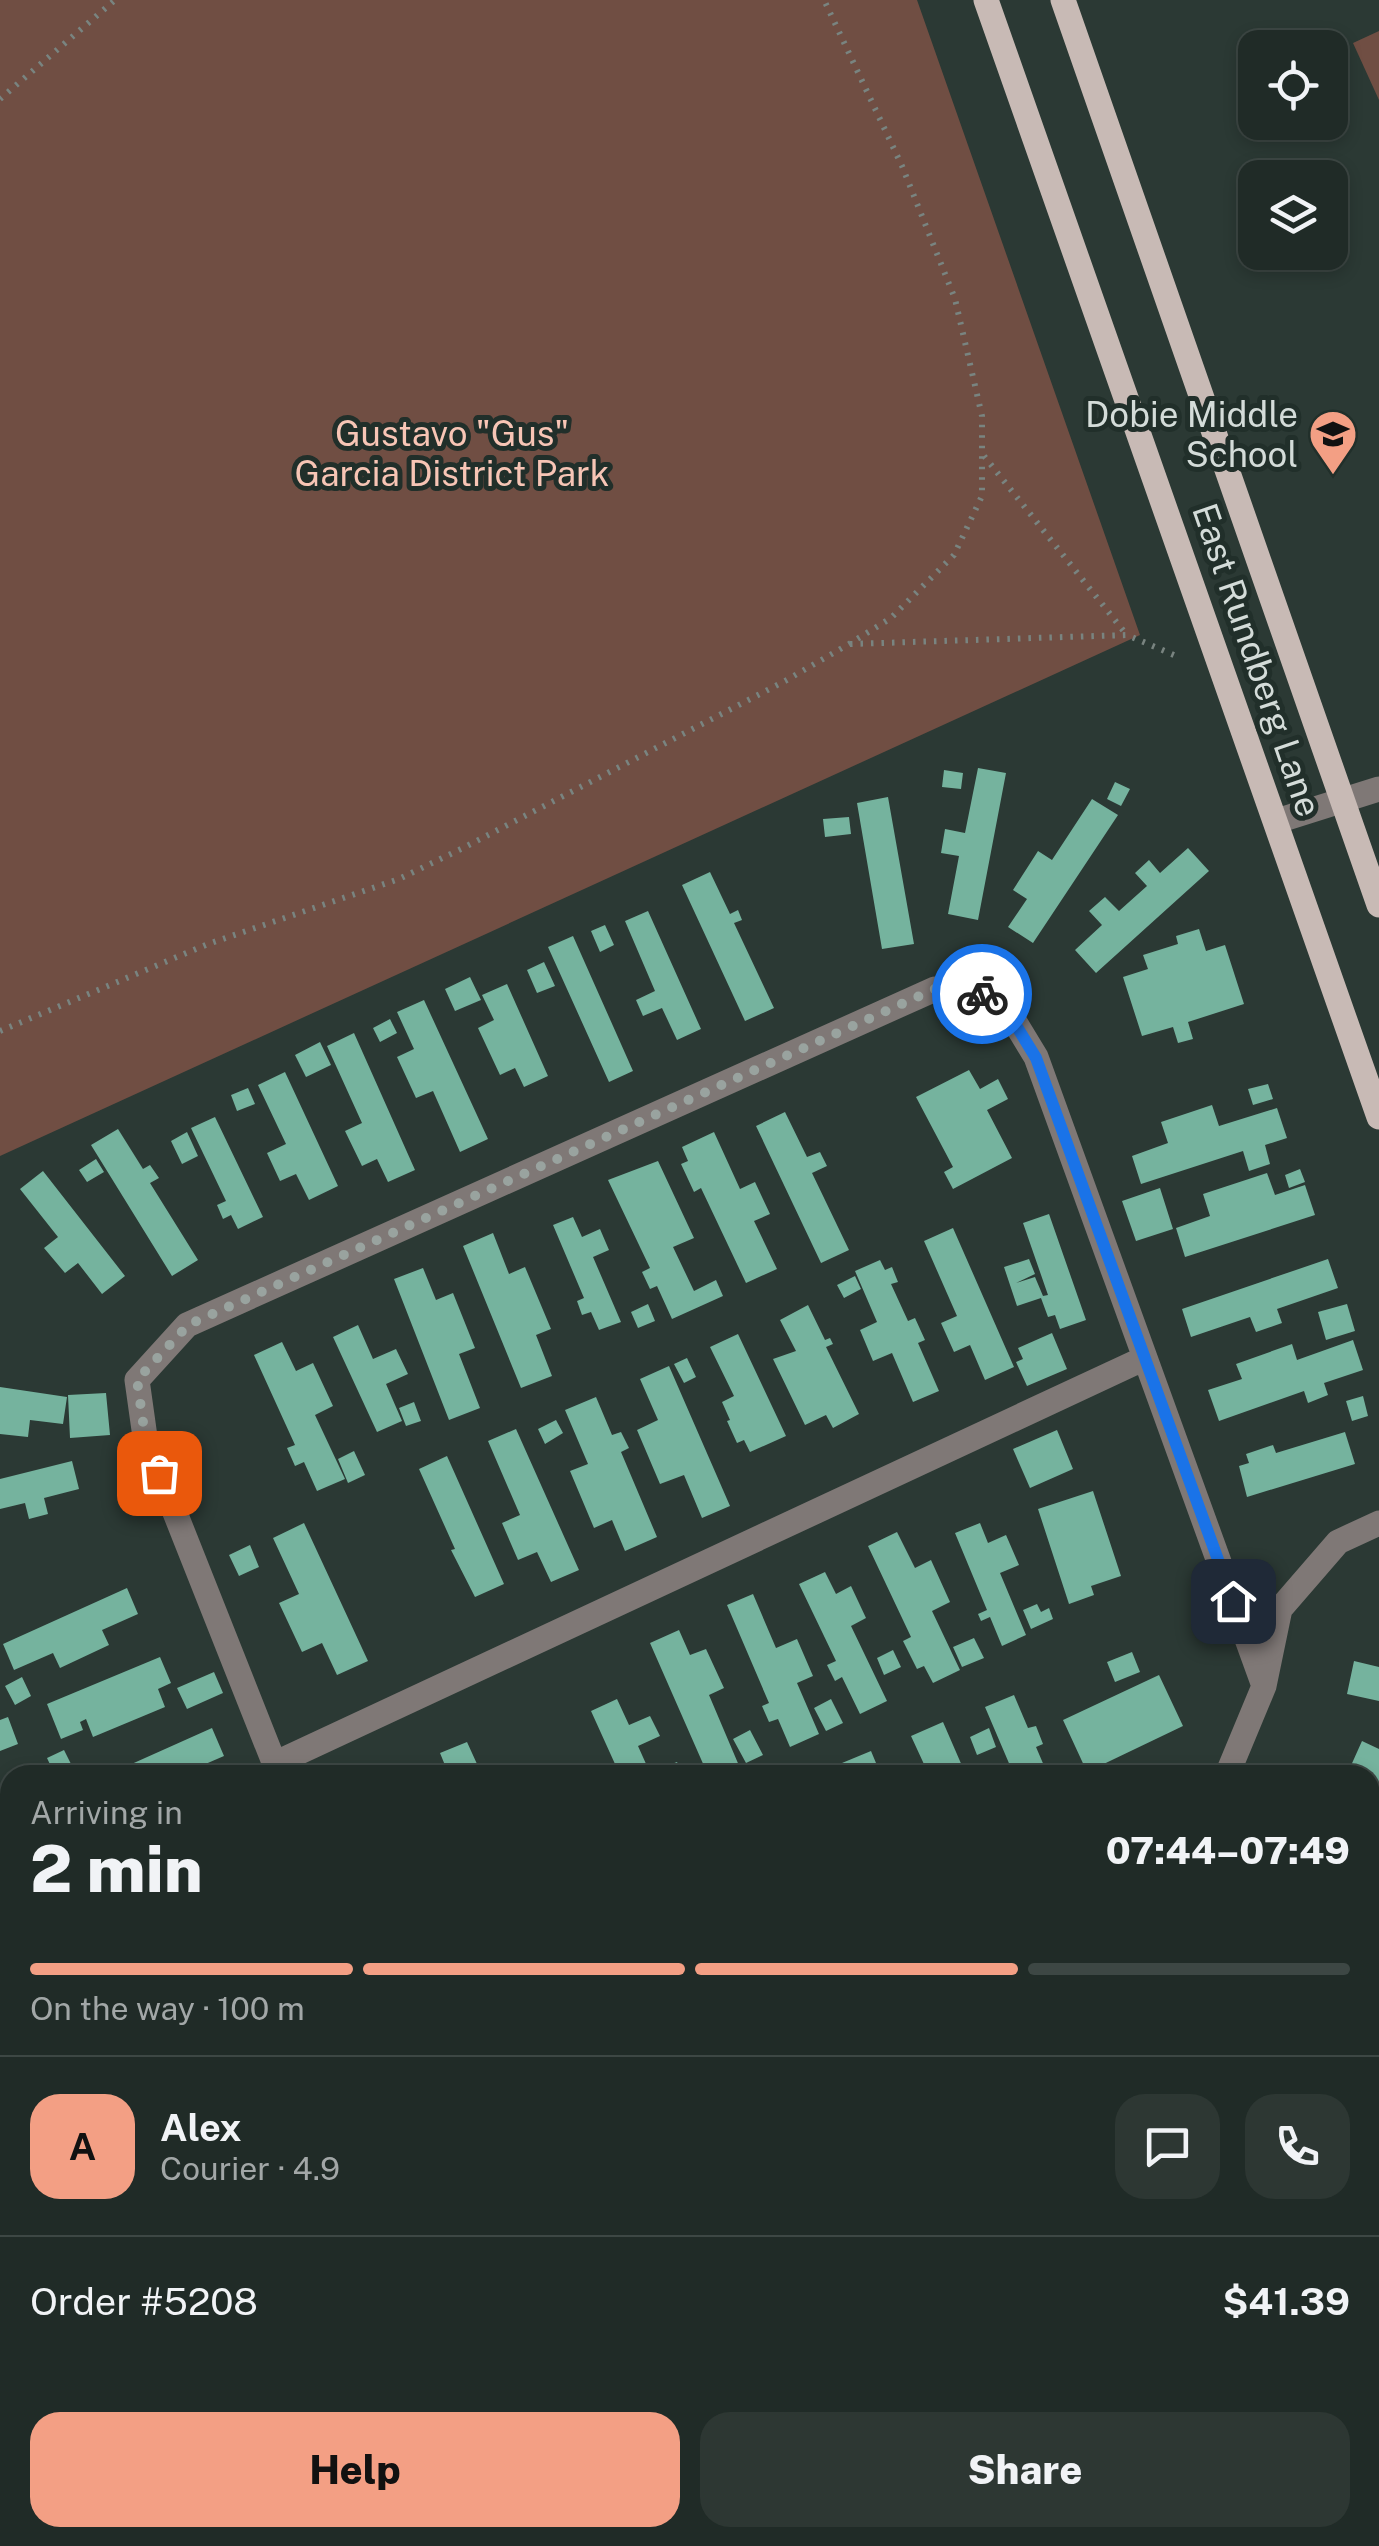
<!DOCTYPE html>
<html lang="en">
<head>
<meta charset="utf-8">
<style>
  body { margin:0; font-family:"Public Sans",sans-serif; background:#2d3733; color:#f1f3f6; height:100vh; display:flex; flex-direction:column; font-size:38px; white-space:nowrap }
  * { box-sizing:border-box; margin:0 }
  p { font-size:32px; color:#a2a7a7 }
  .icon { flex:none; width:55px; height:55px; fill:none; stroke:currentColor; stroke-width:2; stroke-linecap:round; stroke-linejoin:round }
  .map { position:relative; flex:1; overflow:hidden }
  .panel { position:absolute; left:0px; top:1765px; width:1380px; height:782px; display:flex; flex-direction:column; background:#202b27; border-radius:30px 30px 0 0; box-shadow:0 5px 15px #0003,0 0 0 2px #3d4744 }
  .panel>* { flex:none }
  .buttons { position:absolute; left:1238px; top:30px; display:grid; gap:20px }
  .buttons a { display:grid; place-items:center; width:110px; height:110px; border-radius:20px; background:#202b27; box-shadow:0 5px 15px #0003,0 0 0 2px #3d4744; font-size:50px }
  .pin { position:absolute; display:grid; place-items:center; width:85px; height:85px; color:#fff; margin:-42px; border-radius:20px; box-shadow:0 5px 15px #0006 }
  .courier { position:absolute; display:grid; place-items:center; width:100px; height:100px; margin:-50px; border:8px solid #1a73e8; border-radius:50%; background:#fff; color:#222; box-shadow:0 2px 12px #0007 }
  .overview em { font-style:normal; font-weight:800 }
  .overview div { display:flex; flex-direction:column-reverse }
  .overview { display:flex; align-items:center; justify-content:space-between; height:170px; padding:0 30px }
  h1 { font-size:65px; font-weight:800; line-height:75px }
  .bar { display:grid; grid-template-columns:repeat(4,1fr); gap:15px 10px; align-content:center; height:120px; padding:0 30px }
  .bar i { height:12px; border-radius:8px; background:#3d4744 }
  .bar .current { background:#f39f84 }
  .bar p { grid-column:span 4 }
  .line { display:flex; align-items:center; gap:25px; padding:0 30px; border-top:2px solid #3d4744 }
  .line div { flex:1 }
  .round { display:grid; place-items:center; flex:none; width:105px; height:105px; border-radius:30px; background:#2d3733 }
  .cta { display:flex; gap:20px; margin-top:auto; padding:20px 30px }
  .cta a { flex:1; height:115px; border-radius:30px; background:#f39f84; color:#111; font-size:40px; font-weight:800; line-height:115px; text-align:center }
  .cta a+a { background:#2d3733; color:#f1f3f6 }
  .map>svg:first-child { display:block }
  .green { fill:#704e43 }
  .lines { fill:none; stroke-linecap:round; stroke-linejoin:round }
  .stream { stroke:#4e8b77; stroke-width:12 }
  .building { fill:#75b39e }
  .path { stroke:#798480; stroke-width:6; stroke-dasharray:2.5 8; stroke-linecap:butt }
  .minor { stroke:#7f7876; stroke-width:25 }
  .major { stroke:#c8bab5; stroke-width:25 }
  .done { stroke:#99a39f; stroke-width:10; stroke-dasharray:0 18 }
  .route { stroke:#1a73e8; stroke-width:12 }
  .labels { text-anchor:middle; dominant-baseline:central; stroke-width:10; stroke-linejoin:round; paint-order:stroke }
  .poi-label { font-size:35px; fill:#d4dcd9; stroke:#212f2a; text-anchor:end }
  .park-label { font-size:35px; fill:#f7c5b5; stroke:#212f2a }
  .street-label { font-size:35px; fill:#d4dcd9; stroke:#212f2a }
</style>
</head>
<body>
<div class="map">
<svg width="1379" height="2546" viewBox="0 0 1379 2546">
  <rect width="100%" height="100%" fill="#2b3934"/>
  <path class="green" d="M0 0H917L1140 635 0 1156Z
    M1379 31V100L1353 43Z"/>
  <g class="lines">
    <path class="stream" d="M441 2538 445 2546"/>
  </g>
  <path class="building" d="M978 768 1006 773 978 920 948 914 959 856 941 853 945 829 965 833Z
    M944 770 963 773 961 789 942 787Z
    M1115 782 1130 789 1121 806 1107 799Z
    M888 797 914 944 882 949 857 803Z
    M1092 799 1118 815 1033 943 1008 927 1027 899 1013 890 1038 851 1052 860Z
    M849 817 851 834 825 837 823 819Z
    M1188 848 1209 871 1096 973 1075 950 1102 925 1089 911 1105 897 1119 911 1147 886 1135 873 1149 860 1160 873Z
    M710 872 730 914 738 910 742 920 734 923 774 1008 745 1021 682 885Z
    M648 911 701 1029 677 1040 662 1008 643 1016 636 1000 655 991 625 921Z
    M605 925 614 945 600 952 591 931Z
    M1199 929 1206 951 1225 945 1244 1004 1188 1022 1193 1039 1178 1043 1173 1027 1142 1036 1123 977 1148 969 1143 955 1178 944 1176 936Z
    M573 936 633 1071 609 1082 548 947Z
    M544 962 555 986 537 993 527 970Z
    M470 977 481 1000 455 1011 445 989Z
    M507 984 548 1076 524 1087 515 1068 500 1075 478 1028 494 1020 482 995Z
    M424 1000 488 1139 460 1152 433 1091 416 1098 397 1057 414 1049 397 1012Z
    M390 1019 397 1033 380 1042 373 1028Z
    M354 1033 415 1170 388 1182 377 1159 362 1166 345 1131 362 1123 327 1046Z
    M320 1042 331 1065 306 1077 295 1055Z
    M969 1070 980 1089 998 1079 1008 1099 987 1110 1012 1158 953 1189 944 1172 953 1167 916 1097Z
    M285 1072 338 1186 309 1200 296 1174 280 1181 267 1153 286 1144 258 1085Z
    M1268 1084 1273 1099 1253 1105 1248 1089Z
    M248 1088 255 1104 237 1111 231 1095Z
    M1212 1105 1219 1126 1277 1108 1287 1138 1265 1145 1270 1164 1249 1171 1243 1151 1141 1184 1132 1156 1168 1143 1161 1122Z
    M785 1112 807 1157 820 1152 827 1166 812 1173 849 1250 821 1263 756 1126Z
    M215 1117 263 1217 238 1229 231 1215 223 1219 217 1205 226 1201 191 1128Z
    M118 1129 143 1169 150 1165 159 1178 150 1183 198 1260 172 1276 91 1145Z
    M187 1132 198 1156 182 1164 171 1141Z
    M714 1132 740 1189 755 1182 770 1214 754 1221 777 1269 746 1283 701 1188 694 1192 681 1164 688 1161 682 1147Z
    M96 1159 104 1172 87 1182 79 1170Z
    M658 1161 694 1238 673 1247 694 1291 716 1280 723 1296 672 1319 657 1286 650 1289 642 1272 650 1268 608 1180Z
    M1300 1169 1305 1182 1289 1188 1285 1175Z
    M43 1171 125 1276 102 1294 78 1263 65 1273 44 1248 58 1237 20 1189Z
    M1267 1173 1275 1195 1305 1185 1315 1215 1185 1257 1176 1228 1210 1216 1203 1194Z
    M1160 1188 1173 1229 1136 1241 1122 1201Z
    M1049 1214 1086 1320 1060 1329 1055 1315 1048 1317 1041 1298 1017 1306 1004 1267 1029 1259 1035 1274 1016 1283 1035 1277 1043 1296 1048 1295 1023 1223Z
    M573 1217 582 1237 600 1229 609 1250 593 1257 621 1322 599 1330 591 1312 582 1315 577 1301 584 1298 553 1225Z
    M953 1228 1014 1367 985 1380 970 1345 954 1352 941 1323 957 1316 924 1241Z
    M493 1233 509 1274 525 1267 551 1329 536 1335 552 1376 521 1388 463 1246Z
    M1328 1259 1338 1288 1277 1309 1282 1323 1256 1332 1250 1317 1191 1337 1182 1309Z
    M880 1260 885 1270 892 1267 898 1282 891 1284 908 1321 915 1318 925 1340 918 1343 939 1391 913 1402 892 1353 873 1361 860 1330 877 1322 855 1271Z
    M423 1268 436 1300 453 1293 475 1348 459 1354 480 1408 449 1420 394 1279Z
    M855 1276 861 1289 844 1298 837 1285Z
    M648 1304 655 1321 638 1328 631 1312Z
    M1347 1304 1355 1331 1326 1340 1318 1312Z
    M808 1305 825 1340 830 1338 833 1344 826 1347 859 1414 833 1428 826 1415 805 1425 773 1359 796 1351 780 1320Z
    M358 1325 373 1359 396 1349 408 1374 386 1384 402 1421 377 1432 333 1337Z
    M1052 1333 1067 1369 1027 1386 1016 1362 1023 1359 1018 1348Z
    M738 1334 786 1436 750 1452 744 1440 737 1443 727 1421 730 1420 722 1402 734 1396 710 1347Z
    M1353 1340 1363 1370 1324 1383 1328 1395 1308 1403 1304 1391 1219 1421 1208 1390 1242 1379 1236 1364 1292 1344 1297 1360Z
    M282 1342 296 1371 313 1363 333 1406 315 1415 345 1479 317 1491 304 1462 295 1466 287 1448 295 1445 254 1355Z
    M687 1358 696 1377 684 1383 674 1364Z
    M669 1366 730 1506 702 1518 684 1475 660 1484 637 1430 658 1420 640 1379Z
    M0 1387 67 1397 63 1424 30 1420 28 1437 0 1434Z
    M106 1393 110 1435 70 1438 68 1395Z
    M1363 1396 1368 1416 1352 1421 1346 1401Z
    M596 1397 612 1435 621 1432 629 1448 621 1452 657 1537 625 1551 612 1520 594 1528 570 1471 588 1464 565 1410Z
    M414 1402 421 1421 406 1426 399 1408Z
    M556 1420 563 1433 545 1444 538 1429Z
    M516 1429 579 1570 551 1582 537 1552 518 1560 502 1523 520 1515 488 1441Z
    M1057 1430 1073 1469 1030 1488 1013 1449Z
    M1345 1432 1355 1464 1247 1497 1239 1466 1249 1463 1246 1454 1273 1445 1276 1453Z
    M354 1451 365 1475 348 1483 338 1459Z
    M447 1456 504 1584 475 1597 451 1550 455 1549 419 1469Z
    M72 1461 79 1489 44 1498 48 1514 29 1519 25 1503 0 1509V1479Z
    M1093 1491 1121 1576 1091 1586 1094 1595 1069 1604 1038 1509Z
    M304 1523 368 1661 337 1675 322 1643 302 1652 279 1603 299 1594 273 1538Z
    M980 1523 988 1543 1006 1535 1019 1565 1000 1573 1026 1635 1002 1646 990 1617 981 1621 978 1614 987 1610 955 1533Z
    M897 1532 915 1568 931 1560 950 1602 932 1611 960 1670 933 1683 924 1666 917 1669 903 1641 911 1637 868 1546Z
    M250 1545 259 1567 239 1576 229 1555Z
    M825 1572 836 1594 851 1586 866 1618 851 1626 887 1701 860 1714 842 1677 835 1681 827 1665 836 1661 799 1584Z
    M127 1588 138 1614 102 1630 109 1645 60 1668 53 1653 14 1670 3 1644Z
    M753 1594 776 1648 797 1639 813 1676 797 1683 819 1734 790 1747 778 1719 769 1722 762 1706 769 1703 727 1605Z
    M1037 1604 1041 1612 1049 1608 1053 1619 1031 1629 1023 1610Z
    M679 1630 690 1655 706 1649 724 1688 709 1695 740 1768 725 1775H708L650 1643Z
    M974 1638 984 1658 962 1667 953 1647Z
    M893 1650 901 1667 884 1675 877 1658Z
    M1132 1652 1140 1672 1115 1682 1107 1662Z
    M160 1657 171 1683 158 1689 165 1707 93 1737 86 1719 80 1722 83 1730 61 1739 47 1704Z
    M1354 1661 1379 1667V1701L1347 1694Z
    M214 1672 223 1693 187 1709 177 1688Z
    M1159 1675 1183 1726 1087 1772 1063 1720Z
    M22 1677 31 1696 15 1705 5 1686Z
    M1014 1695 1028 1728 1036 1726 1043 1744 1036 1747 1048 1775H1014L985 1707Z
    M617 1699 629 1725 650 1716 660 1736 638 1746 651 1775H620L591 1711Z
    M831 1699 843 1723 826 1731 814 1708Z
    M8 1717 18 1744 0 1751V1720Z
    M943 1722 966 1775H929L911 1736Z
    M212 1728 224 1756 180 1775H107Z
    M989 1728 996 1747 977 1755 970 1737Z
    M750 1730 763 1755 746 1763 733 1739Z
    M1362 1741 1379 1749V1784L1370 1780V1775L1349 1770Z
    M467 1742 482 1775H449L440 1753Z
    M64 1750 73 1768 55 1775 47 1758Z
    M871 1751 881 1775H847L842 1763Z
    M677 1762 683 1775H661L659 1769Z
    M10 1796V1829L0 1835V1802Z
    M1370 1833 1379 1839V1872L1370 1866Z
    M0 1866 10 1888V1913L0 1918Z
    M10 1939V1986L0 1990V1960L6 1957 0 1943Z
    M10 2035V2069L2 2073 0 2039Z
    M1373 2084 1379 2089V2132L1370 2124V2087Z
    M1370 2200 1379 2210V2232L1370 2241Z
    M0 2323 10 2332V2337L0 2348 10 2357V2363L3 2371 10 2377V2388L0 2399Z
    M1370 2392 1379 2402V2446L1370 2436Z
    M1376 2474 1379 2493 1370 2499V2478Z
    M10 2479V2534L0 2522V2488Z
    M13 2538H60L67 2546H21Z
    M343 2538H379L382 2546H323Z
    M552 2538H594L602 2546H556L558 2544Z
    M678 2538H707L699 2546H688Z
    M982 2538H1025L1034 2546H991Z
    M1098 2538H1139L1148 2546H1107Z
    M1227 2538H1265L1273 2546H1236Z"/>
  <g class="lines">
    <path class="path" d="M0 99 115 0
      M984 456 1126 634
      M850 644 1127 635 1174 655
      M0 1031 208 944 399 879 463 848 785 681 849 644 891 618 954 555 982 496V416L955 299 902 166 824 0"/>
    <path class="minor" d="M1277 821 1379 789
      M274 1764 1145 1358
      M279 1775 145 1437 137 1380 187 1325 935 989 999 996 1036 1057 1264 1686
      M1227 1775 1264 1686 1280 1609 1338 1542 1379 1523
      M0 2130 10 2126
      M0 2174 10 2196
      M1370 2286 1379 2282
      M166 2538 170 2546
      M790 2546 810 2538"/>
    <path class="major" d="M986 0 1379 1117
      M1063 0 1379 905"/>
  </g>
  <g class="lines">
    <path class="done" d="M159 1473 145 1436 137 1380 188 1325 935 989 982 994"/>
    <path class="route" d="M982 994 998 996 1036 1058 1233 1601"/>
  </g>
  <defs>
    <g id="school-pin" transform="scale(2.5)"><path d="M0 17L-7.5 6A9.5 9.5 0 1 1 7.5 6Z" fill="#f39f84" stroke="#212f2a"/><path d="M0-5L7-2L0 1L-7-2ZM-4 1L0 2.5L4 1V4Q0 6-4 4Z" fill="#111"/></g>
  </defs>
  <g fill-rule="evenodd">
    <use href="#school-pin" x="1333" y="434"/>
  </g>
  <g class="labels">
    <g class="poi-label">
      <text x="1298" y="414">Dobie Middle<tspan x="1298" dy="40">School</tspan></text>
    </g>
    <g class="park-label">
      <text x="452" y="433">Gustavo "Gus"<tspan x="452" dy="40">Garcia District Park</tspan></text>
    </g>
    <g class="street-label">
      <text transform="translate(1257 660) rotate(71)">East Rundberg Lane</text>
    </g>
  </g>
</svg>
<div class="buttons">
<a><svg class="icon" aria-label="locate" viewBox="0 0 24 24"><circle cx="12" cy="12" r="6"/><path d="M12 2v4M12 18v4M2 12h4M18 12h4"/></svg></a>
<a><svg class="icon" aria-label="layers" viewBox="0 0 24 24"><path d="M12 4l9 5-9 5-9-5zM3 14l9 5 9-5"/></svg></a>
</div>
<div class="pin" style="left:159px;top:1473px;background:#ea580c"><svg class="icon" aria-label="bag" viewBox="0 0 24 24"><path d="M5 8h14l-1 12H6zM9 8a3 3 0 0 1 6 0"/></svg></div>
<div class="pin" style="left:1233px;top:1601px;background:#1f2937"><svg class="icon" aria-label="home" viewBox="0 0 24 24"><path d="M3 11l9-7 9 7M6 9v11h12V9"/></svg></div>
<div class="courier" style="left:982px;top:994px"><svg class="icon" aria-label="bike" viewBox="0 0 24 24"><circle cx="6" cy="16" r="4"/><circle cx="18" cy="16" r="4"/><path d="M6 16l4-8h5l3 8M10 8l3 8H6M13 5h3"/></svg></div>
<section class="panel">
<div class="overview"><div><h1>2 min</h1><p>Arriving in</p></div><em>07:44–07:49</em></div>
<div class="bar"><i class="current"></i><i class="current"></i><i class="current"></i><i></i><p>On the way · 100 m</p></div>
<div class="line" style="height:180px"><b class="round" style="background:#f39f84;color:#111">A</b><div><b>Alex</b><p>Courier · 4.9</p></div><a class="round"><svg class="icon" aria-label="chat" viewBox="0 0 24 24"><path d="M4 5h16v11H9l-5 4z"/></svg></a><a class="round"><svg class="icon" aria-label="phone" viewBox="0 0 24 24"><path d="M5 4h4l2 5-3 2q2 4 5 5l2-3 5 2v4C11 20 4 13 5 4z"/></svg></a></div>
<div class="line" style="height:130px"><div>Order #5208</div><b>$41.39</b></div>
<div class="cta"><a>Help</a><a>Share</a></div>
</section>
</div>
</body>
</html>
